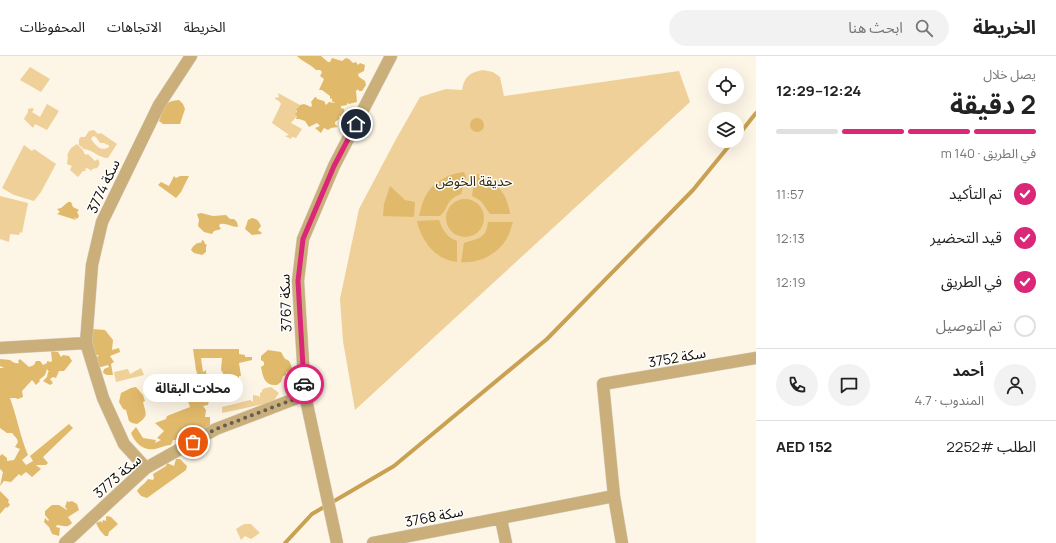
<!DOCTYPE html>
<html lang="ar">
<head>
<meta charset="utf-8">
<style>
  body { margin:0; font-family:Manrope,"Noto Sans Arabic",sans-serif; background:#f2f2f2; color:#222; direction:rtl; height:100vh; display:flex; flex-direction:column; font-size:15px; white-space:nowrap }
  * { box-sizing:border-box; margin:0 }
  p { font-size:13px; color:#767676 }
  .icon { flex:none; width:22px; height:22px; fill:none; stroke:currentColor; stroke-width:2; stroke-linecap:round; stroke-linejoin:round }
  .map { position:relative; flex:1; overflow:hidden; direction:ltr }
  .side { display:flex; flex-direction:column; background:#fff; width:300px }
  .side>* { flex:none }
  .buttons { position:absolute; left:708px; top:12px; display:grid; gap:8px }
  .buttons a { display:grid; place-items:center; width:36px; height:36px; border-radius:50%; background:#fff; box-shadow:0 4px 16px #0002; font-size:20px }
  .pin { position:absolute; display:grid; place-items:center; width:34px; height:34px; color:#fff; margin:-17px; border:2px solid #fff; border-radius:50%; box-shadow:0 1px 4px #0007 }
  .courier { position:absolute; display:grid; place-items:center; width:40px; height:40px; margin:-20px; border:3px solid #db2777; border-radius:50%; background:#fff; color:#222; box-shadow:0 1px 5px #0007 }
  .bubble { position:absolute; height:28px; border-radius:14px; background:#fff; box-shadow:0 4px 16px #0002; font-size:13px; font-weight:700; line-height:28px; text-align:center; direction:rtl }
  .headline em { font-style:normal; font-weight:700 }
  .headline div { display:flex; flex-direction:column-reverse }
  .headline { display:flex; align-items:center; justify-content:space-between; height:68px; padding:0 20px }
  h1 { font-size:26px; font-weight:700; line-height:30px }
  .bar { display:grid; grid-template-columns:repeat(4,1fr); gap:6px 4px; align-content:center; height:48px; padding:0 20px }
  .bar i { height:5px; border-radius:3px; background:#e0e0e0 }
  .bar .active { background:#db2777 }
  .bar p { grid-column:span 4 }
  .line { display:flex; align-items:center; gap:10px; padding:0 20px; border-top:1px solid #e0e0e0 }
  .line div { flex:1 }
  .round { display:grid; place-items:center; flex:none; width:42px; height:42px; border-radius:21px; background:#f2f2f2 }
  ol { padding:0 20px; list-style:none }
  li { display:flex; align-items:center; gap:12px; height:44px }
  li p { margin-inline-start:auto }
  li .icon { padding:4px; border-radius:50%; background:#db2777; color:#fff; stroke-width:4 }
  li:last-child { color:#767676 }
  li i { width:22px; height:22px; border:2px solid #e0e0e0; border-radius:50% }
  header { display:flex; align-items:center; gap:24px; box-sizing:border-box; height:56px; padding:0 20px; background:#fff; border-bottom:1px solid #e0e0e0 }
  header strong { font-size:19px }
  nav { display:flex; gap:22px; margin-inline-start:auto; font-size:14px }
  .search { width:280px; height:36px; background:#f2f2f2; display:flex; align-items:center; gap:10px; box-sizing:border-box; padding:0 14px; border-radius:22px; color:#767676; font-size:15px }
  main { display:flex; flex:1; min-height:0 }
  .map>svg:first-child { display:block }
  .green { fill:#eed098; fill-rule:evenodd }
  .forest { fill:#e1b96b }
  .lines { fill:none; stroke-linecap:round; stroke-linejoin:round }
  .stream { stroke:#c9a153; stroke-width:4 }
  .minor-casing { stroke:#d7d0c2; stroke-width:13 }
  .minor { stroke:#caaf7b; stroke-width:12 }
  .done { stroke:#645e54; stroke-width:4; stroke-dasharray:0 7.2 }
  .route { stroke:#db2777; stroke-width:5 }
  .labels { text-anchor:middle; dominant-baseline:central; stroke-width:3; stroke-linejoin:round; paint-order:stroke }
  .park-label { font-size:14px; fill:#3e2d0a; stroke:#fff }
  .street-label { font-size:14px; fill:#110d05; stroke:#fff }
</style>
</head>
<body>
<header>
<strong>الخريطة</strong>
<div class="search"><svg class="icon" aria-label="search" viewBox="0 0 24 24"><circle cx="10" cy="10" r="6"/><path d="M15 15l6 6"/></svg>ابحث هنا</div>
<nav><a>الخريطة</a><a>الاتجاهات</a><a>المحفوظات</a></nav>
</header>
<main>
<section class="side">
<div class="headline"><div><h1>2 دقيقة</h1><p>يصل خلال</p></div><em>12:24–12:29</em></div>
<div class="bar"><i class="active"></i><i class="active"></i><i class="active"></i><i></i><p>في الطريق · 140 m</p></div>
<ol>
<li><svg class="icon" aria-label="check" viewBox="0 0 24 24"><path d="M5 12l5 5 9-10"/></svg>تم التأكيد<p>11:57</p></li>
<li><svg class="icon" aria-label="check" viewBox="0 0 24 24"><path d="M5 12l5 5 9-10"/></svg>قيد التحضير<p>12:13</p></li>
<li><svg class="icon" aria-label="check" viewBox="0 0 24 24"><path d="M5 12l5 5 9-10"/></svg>في الطريق<p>12:19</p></li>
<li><i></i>تم التوصيل</li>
</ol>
<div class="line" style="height:72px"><a class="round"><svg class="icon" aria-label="person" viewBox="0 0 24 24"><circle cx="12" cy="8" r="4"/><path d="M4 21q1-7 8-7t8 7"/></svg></a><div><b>أحمد</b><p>المندوب · 4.7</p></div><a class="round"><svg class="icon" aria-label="chat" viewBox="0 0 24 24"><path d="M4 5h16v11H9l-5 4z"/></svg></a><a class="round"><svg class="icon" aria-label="phone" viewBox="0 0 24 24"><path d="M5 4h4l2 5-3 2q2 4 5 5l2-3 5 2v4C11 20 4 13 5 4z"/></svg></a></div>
<div class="line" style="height:52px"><div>الطلب #2252</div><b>AED 152</b></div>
</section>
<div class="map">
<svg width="756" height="487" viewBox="0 0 756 487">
  <rect width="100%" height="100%" fill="#fdf5e6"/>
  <path class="green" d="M30 11 50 23 41 36 20 24Z
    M483 14 493 16 500 21 504 40 679 15 690 46 355 354 343 285 340 243 359 153 395 85 420 41 446 33 462 34C464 21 470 16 483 14Z
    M278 37 300 49V51L296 53 297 60 291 67 302 73 296 82 292 81 291 83 285 80 289 79 272 67 281 48 279 45 275 43V42L279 41Z
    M47 48 59 55 47 74 35 68 33 72 24 63 28 56V53L32 52 34 53 32 56 40 61Z
    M94 74 98 78 101 77 117 88 108 102C99 102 93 94 84 93L79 89V83L81 81H85L89 75ZM93 80 96 81 100 87H104L107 89 108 88 109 91C101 96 96 90 91 83Z
    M77 88 83 94 84 97 86 99 88 98 95 105 98 103C100 107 100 109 97 112L92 113V115L87 112 85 113 86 115H83L78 121 70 114 72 110 67 108 68 100 67 99 71 92Z
    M24 89 32 95 34 93 56 108 41 136 34 145 14 139 2 132Z
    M0 140 28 147 22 177 20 176 19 179 10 178 9 186 0 183Z
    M141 312 144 319 116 326 114 316 128 313 130 318Z
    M271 331 279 337 273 346 222 357V351L250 344 253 346V339L259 340 260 342V337L262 336V334L265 332Z
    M244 468H251L260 477 251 483 245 480 241 484 236 473Z"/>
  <path class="forest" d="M297 0H321L328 6H330L332 2 342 5 346 2 349 3 353 7 356 6 358 9 360 7 365 9 364 15 358 18 359 21 365 25 366 29 362 35H359L358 33 356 35 357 46 349 48 347 47V49L341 50V52L344 53 345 59H343V61L339 60V63L335 66V68L338 71 331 72 328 74 324 72 321 77 315 72 320 70 317 67 309 71 305 65 299 63H296L297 60 295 58 297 56 296 53 299 51 300 49 304 48 311 51 312 49 311 46 315 41H316L317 43 324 45 326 49 329 46 335 47 332 45V42L330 43V40L322 34H319L324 23 320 20 322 16 320 14H316C312 9 301 5 297 0Z
    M179 44 183 48 185 53 180 68H163L159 65 165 48 172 45Z
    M470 69a7 7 0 1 1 14 0a7 7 0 1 1-14 0Z
    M464 116 466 121 461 138C444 145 450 151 440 160H419C421 152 423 143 428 136 435 125 451 117 464 116Z
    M477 118C496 123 508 139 510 158H490L481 145 472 140 475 120Z
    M174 120 176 122 180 120H189L181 136 176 142 158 129 161 126 169 130Z
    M390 130 405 144 415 146 414 161 383 160 384 148Z
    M446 162a19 19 0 1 1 38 0a19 19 0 1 1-38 0Z
    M68 146H71L73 151 79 154 77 156 79 160 77 163 74 161 76 164 57 158 60 156 57 153 61 152Z
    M201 157 213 160 226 159 230 163H234L237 166 238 171C231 171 227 167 220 168L219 170 221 173 214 175 212 178 204 176 198 170 199 164 197 158Z
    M252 162C257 163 259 165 261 170L258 174 262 177 261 178 252 179 245 173 248 164Z
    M439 164C442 173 447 182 457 185V206C435 204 421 184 417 165Z
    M488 166H513C511 171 510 177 507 182 498 198 479 208 461 206L464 187C479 182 486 183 488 166Z
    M202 184 204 185 205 188 207 189 206 191V196L202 199 194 197 191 194C193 190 197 186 201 187Z
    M92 273 105 274 113 284 112 294 119 292 120 296 110 300 114 306 111 308 113 319H107L103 317 104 313 109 311 108 309 101 311 94 308 96 301 99 300 98 299 94 300 85 284Z
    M193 293H239V298L245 299V301H252V304L239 307 241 320H239V324H235L237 331H230L228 328H224V319L221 314 222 302H201L203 316 206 314 207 329 211 333 208 349 203 350 206 354 205 361H210V373H205L203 372 200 376 196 377 189 373V369L184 372C182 380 182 384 173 384L171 389C165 389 160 392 155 393 143 395 135 387 131 377L136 371 143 382 156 384 155 387 161 384 157 382 164 375 155 367 166 363 167 360 190 351 185 336 202 332 196 314Z
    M268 294 281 296 285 303C290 304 291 308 292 313L286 317V319L283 320 281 326 277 329C265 330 263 322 261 311L264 309V306L261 304V300Z
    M51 295 58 296 61 301 63 299 69 300 72 305 64 315H59L56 322 53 321 50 323 53 327 50 329 43 325 47 321 48 316H49L47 313 45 319 39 324 40 325 36 329 32 324 22 335 23 341 18 343 15 342H10C17 361 20 380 28 399L22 404 26 409 33 405 30 400 69 368 73 372 43 401 48 407 46 409H36L41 413 32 421 26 416 21 420 19 418 11 426 4 425 0 430 3 416 0 413V400L2 398 7 402V405L14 404 20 393 15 391 18 386 17 383 12 377H7L0 372V312H4L0 310V303L10 304C13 306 15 308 19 307L18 305 20 303 29 311 34 309 36 305H40L43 309 47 307V305L51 306 52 305Z
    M136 331 143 339 145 345 143 346C146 358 149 360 137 368L132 367 129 365 126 354 123 353 119 346 121 337 131 332Z
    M176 403H180L187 410 186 414 147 442 141 440 137 435C140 430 145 428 148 423L153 424 154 422 153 418 166 410 167 407 174 410Z
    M0 435 9 444 8 446 10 449 7 452 6 451 0 458Z
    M67 445 69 446 72 445 77 448 79 454 68 461 72 467C67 473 63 469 57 469L56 471 60 472 59 480 52 478 49 471 44 466 45 462 48 465 49 464 45 459V455L52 449H59L67 454V453L65 451Z
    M107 460 111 461 118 468 109 476 108 480H105C101 476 98 472 96 467L101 465 104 472 102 467 103 464 106 465V461Z"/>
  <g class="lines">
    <path class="stream" d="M737 81 756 57
      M285 487 312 458 394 410 547 283 693 134 733 85"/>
    <g class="minor-casing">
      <path id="minor" d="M0 292 86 287
        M146 412 124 388 103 342 86 287 92 209 102 166 159 49 191 0
        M501 463 506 487
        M65 487 146 412 216 373 305 339
        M337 487 305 339 298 225 303 183 334 110 391 0
        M373 487 614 440
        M622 487 614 440 603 328 756 302"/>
    </g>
    <use href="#minor" class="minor"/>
  </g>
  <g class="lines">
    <path class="done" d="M193 386 216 373 305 339 304 328"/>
    <path class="route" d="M304 328 298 225 303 183 334 110 356 68"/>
  </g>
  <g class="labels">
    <g class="park-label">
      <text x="474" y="124">حديقة الخوض</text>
    </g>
    <g class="street-label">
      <text transform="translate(103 130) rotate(-65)">سكة 3774</text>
      <text transform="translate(285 247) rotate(-92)">سكة 3767</text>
      <text transform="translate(677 301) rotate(-10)">سكة 3752</text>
      <text transform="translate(117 420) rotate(-41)">سكة 3773</text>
      <text transform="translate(434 460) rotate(-11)">سكة 3768</text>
    </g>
  </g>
</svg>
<div class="buttons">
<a><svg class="icon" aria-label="locate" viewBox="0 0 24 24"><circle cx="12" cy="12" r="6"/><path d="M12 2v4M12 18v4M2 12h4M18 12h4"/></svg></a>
<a><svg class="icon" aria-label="layers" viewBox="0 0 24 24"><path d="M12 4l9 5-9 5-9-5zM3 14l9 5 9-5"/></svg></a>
</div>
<div class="pin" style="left:193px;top:386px;background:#ea580c"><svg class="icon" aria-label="bag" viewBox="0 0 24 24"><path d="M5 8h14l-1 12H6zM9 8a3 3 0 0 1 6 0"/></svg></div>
<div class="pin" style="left:356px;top:68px;background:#1f2937"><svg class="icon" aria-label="home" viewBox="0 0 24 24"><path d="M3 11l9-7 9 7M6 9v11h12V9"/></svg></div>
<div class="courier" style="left:304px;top:328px"><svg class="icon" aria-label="car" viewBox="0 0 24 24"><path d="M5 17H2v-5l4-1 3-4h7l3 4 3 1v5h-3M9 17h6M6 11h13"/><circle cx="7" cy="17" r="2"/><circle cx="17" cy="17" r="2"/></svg></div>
<div class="bubble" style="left:143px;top:318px;width:100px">محلات البقالة</div>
</div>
</main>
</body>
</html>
